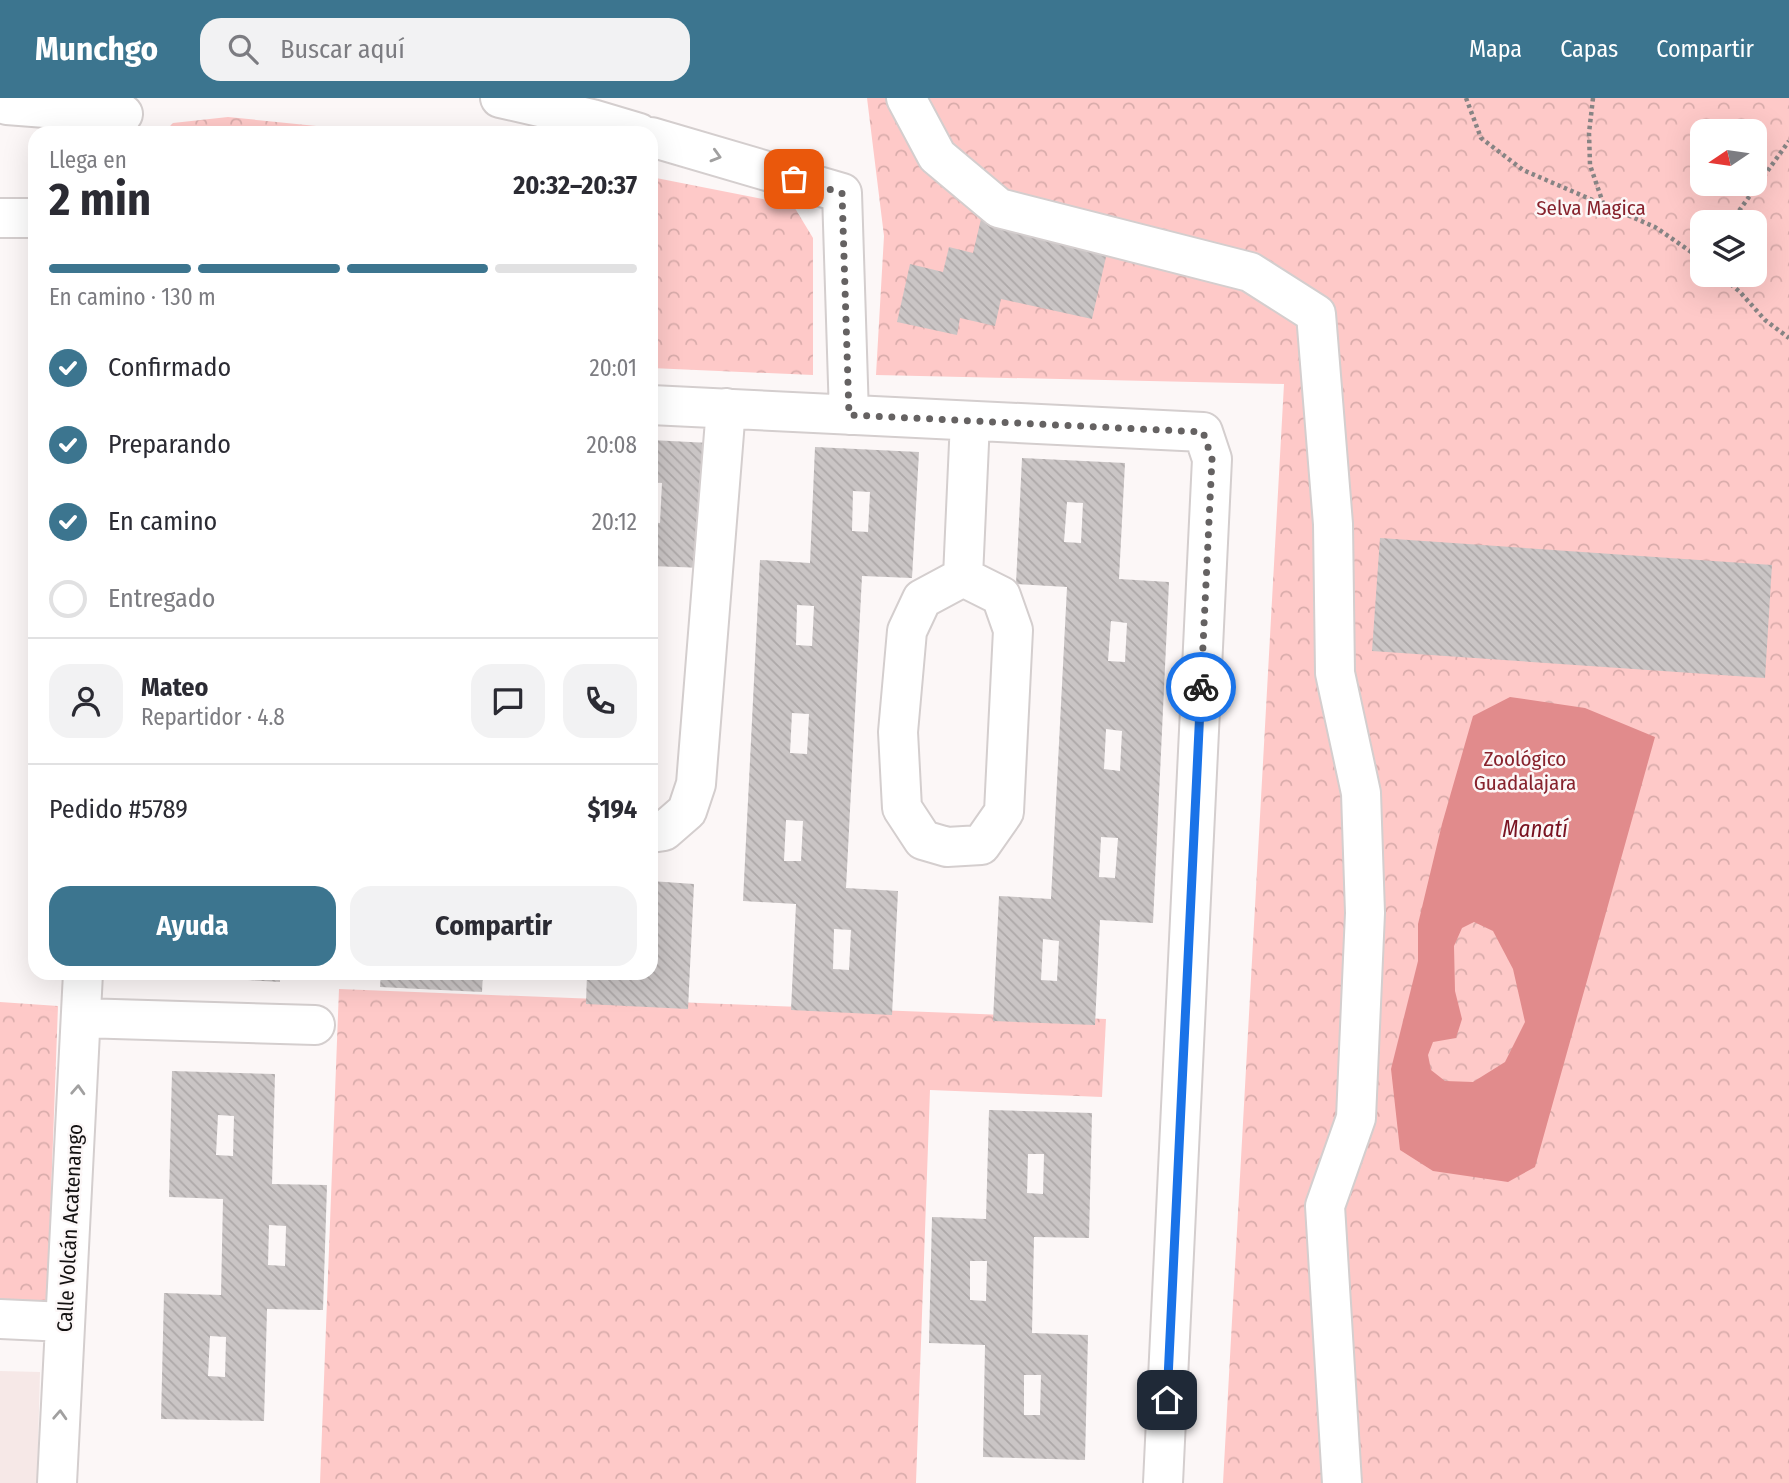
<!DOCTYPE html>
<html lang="es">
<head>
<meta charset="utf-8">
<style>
  body { margin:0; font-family:"Fira Sans Condensed",sans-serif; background:#f2f2f3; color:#2b2b33; height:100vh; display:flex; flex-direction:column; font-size:26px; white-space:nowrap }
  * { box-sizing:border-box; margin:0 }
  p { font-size:23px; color:#7c7c81 }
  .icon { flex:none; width:38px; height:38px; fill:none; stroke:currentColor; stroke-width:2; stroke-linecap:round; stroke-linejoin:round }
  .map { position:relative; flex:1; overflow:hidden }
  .drawer { position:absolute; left:28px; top:28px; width:630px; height:854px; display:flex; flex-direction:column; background:#fff; border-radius:21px; box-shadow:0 7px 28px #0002 }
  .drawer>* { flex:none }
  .needle { width:46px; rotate:257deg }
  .controls { position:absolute; left:1690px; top:21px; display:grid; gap:14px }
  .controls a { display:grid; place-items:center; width:77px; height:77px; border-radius:14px; background:#fff; box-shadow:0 7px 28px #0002; font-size:35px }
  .pin { position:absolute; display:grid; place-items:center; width:60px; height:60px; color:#fff; margin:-30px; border-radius:14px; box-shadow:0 4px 10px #0006 }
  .courier { position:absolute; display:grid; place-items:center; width:70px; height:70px; margin:-35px; border:5px solid #1a73e8; border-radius:50%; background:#fff; color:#222; box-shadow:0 2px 9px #0007 }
  .summary em { font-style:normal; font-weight:700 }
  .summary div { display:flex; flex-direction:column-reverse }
  .summary { display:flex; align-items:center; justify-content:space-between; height:119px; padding:0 21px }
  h1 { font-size:46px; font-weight:700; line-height:52px }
  .bar { display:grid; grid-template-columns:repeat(4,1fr); gap:10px 7px; align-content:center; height:84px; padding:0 21px }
  .bar i { height:9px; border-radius:5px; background:#e1e1e2 }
  .bar .current { background:#3c758f }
  .bar p { grid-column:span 4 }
  .line { display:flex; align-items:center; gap:18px; padding:0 21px; border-top:2px solid #e1e1e2 }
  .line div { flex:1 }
  .round { display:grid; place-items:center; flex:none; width:74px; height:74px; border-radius:21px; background:#f2f2f3 }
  ol { padding:0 21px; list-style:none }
  li { display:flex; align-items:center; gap:21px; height:77px }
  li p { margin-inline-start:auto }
  li .icon { padding:7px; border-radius:50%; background:#3c758f; color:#fff; stroke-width:4 }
  li:last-child { color:#7c7c81 }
  li i { width:38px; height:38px; border:4px solid #e1e1e2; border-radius:50% }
  .action { display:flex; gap:14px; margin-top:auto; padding:14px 21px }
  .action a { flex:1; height:80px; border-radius:21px; background:#3c758f; color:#fff; font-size:28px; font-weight:700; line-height:80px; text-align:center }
  .action a+a { background:#f2f2f3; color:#2b2b33 }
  header { display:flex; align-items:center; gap:42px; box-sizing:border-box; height:98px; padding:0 35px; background:#3c758f; color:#fff }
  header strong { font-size:33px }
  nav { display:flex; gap:38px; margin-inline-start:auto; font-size:24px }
  .search { width:490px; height:63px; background:#f2f2f3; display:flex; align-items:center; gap:18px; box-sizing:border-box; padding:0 24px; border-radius:21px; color:#7c7c81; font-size:26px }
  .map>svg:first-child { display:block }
  .built { fill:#f6e8e7 }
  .park { fill:url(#park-crowns); fill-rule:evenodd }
  .water { fill:#e18b8c; fill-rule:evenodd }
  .building { fill:url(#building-back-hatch); fill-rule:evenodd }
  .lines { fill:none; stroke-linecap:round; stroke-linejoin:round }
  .minor-casing { stroke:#d4cece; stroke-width:42 }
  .path { stroke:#878484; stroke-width:4.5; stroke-dasharray:3.5 3.5; stroke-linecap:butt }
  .minor { stroke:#fff; stroke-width:38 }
  .oneway { stroke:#a1a0a0 }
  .done { stroke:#656262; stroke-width:7; stroke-dasharray:0 12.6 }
  .route { stroke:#1a73e8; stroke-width:9 }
  .labels { text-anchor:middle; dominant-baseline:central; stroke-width:5; stroke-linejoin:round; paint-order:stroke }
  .park-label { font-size:21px; fill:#87232d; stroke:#fcf7f7 }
  .street-label { font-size:21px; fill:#131111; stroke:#fcf7f7 }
  .water-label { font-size:23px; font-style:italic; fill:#791322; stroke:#fcf7f7 }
</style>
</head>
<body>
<header>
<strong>Munchgo</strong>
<div class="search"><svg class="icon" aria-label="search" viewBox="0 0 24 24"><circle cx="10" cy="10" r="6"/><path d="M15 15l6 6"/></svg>Buscar aquí</div>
<nav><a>Mapa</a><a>Capas</a><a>Compartir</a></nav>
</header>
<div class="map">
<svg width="1789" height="1385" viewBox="0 0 1789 1385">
  <defs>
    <pattern id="park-crowns" width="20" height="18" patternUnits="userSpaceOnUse" patternTransform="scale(1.75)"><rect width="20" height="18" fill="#fec9c8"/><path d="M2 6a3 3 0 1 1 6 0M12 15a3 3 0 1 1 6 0" fill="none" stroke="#d9acab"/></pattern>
    <pattern id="building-back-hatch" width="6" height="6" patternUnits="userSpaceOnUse" patternTransform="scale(1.75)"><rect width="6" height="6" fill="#cac5c5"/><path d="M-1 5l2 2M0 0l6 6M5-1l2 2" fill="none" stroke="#ada8a8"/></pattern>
  </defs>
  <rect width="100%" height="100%" fill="#fcf7f7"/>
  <path class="built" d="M0 1273 40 1274 37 1385H0Z"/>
  <path class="park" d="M867 0H1789V1385H1223L1284 286 876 277 884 138ZM1703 33H1755V86H1703ZM1703 124H1755V177H1703Z
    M228 19 386 35H163L173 25Z
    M651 79 793 107 813 140V277L651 270Z
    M339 891 1106 921 1102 999 930 992 916 1385H320Z
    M0 904 58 908 47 1203 0 1201Z"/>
  <path class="water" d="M1510 599 1585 610 1655 639 1535 1069 1508 1084 1433 1073 1400 1052 1391 971 1418 863V826L1442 726 1473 618ZM1474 824 1493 833 1513 871 1525 924 1505 964 1473 984 1445 983 1431 972 1428 957 1433 944 1456 940 1462 921 1455 893 1454 848 1462 830Z"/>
  <path class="building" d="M981 121 1108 150 1092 221 1001 201 995 228 960 220 957 237 897 224 910 166 943 174 949 149 973 155Z
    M651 342 710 345 704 470 651 468V424L660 425 662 385 651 384Z
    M815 349 919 354 912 480 862 478 846 790 898 793 892 917 791 912 796 806 743 803 760 462 810 465ZM853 393 870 394 868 434 852 433ZM797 507 814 508 812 548 796 547ZM792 615 809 616 807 656 790 655ZM786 722 803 723 801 763H784ZM834 831 851 832 849 872 833 871Z
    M1022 360 1125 365 1119 481 1169 484 1153 825 1100 822 1095 927 993 923 999 798 1051 801 1067 489 1016 486ZM1067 404 1083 405 1081 445 1064 444ZM1111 523 1127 525 1125 564 1108 563ZM1106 631 1122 633 1120 673 1104 671ZM1101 739 1118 740 1115 780 1099 779ZM1043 841 1059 843 1057 883 1041 882Z
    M1380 440 1772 467 1765 580 1372 553Z
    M651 783 694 786 688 911 586 906 587 875H651Z
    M179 875H280V884L179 878Z
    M381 875H483L482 894 380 889Z
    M172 973 275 976 272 1086 327 1087 323 1212 267 1211 264 1323 161 1321 164 1195 221 1197 223 1101 169 1099ZM218 1017 234 1018 233 1058 216 1057ZM269 1127 286 1128 285 1168 268 1167ZM210 1238 226 1239 225 1279 208 1278Z
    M989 1012 1092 1015 1089 1140 1034 1139 1032 1235 1088 1237 1085 1362 983 1359 985 1247 929 1245 932 1119 986 1121ZM1028 1056H1044L1043 1096 1027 1095ZM970 1163H987L986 1203 970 1202ZM1024 1277H1041L1040 1317H1024Z"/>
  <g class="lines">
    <g class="minor-casing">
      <path id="minor" d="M500 0 592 21 639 35
        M906 0 937 58 999 110 1250 174 1316 216 1333 426 1335 575 1361 695 1365 815 1356 1020 1325 1108 1342 1385
        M0 2 7 7 123 16
        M651 39 842 95 849 317
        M0 120H35
        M651 307 1203 334 1212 361 1163 1385
        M963 479 1001 498 1013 532 1004 714 981 747 947 749 923 742 902 710 898 634 907 533 922 501Z
        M963 479 970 323
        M651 735 664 733 687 713 696 686 726 310
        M81 920 315 927
        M0 1221 65 1224
        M57 1385 83 875"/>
    </g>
    <path class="path" d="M1466 0 1481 40 1523 72 1655 129 1703 162
      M1593 0 1589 35 1590 67 1603 105
      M1731 124 1789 43
      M1720 177 1740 194 1765 222 1789 240"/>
    <use href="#minor" class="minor"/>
  </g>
  <defs><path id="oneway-chevron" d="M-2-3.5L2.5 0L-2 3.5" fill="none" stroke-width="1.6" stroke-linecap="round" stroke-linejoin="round" transform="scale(1.75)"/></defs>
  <g class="oneway">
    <use href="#oneway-chevron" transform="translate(716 58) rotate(16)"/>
    <use href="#oneway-chevron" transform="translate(78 992) rotate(-87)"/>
    <use href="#oneway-chevron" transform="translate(60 1317) rotate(-87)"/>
  </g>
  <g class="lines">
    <path class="done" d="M794 81 842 95 849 317 1203 334 1212 361 1201 589"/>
    <path class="route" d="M1167 1302 1201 589"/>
  </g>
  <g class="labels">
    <g class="park-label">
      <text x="1591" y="110">Selva Magica</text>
      <text x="1525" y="661">Zoológico<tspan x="1525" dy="24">Guadalajara</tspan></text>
    </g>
    <g class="street-label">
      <text transform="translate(70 1130) rotate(-87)">Calle Volcán Acatenango</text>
    </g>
    <g class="water-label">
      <text x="1535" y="731">Manatí</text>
    </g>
  </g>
</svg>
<div class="controls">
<a><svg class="needle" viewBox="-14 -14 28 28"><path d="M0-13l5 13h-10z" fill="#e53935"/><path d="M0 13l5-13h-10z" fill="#7c7c81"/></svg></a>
<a><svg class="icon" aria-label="layers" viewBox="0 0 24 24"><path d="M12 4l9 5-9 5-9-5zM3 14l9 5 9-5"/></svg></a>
</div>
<div class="pin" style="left:794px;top:81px;background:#ea580c"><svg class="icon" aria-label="bag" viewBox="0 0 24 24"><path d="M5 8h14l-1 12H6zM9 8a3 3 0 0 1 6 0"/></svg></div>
<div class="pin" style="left:1167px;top:1302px;background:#1f2937"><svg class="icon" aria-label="home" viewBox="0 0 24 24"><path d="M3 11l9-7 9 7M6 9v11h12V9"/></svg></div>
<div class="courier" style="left:1201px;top:589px"><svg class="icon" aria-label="bike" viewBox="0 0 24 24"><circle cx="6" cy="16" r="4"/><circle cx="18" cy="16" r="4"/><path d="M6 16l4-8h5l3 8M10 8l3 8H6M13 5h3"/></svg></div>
<section class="drawer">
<div class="summary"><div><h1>2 min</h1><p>Llega en</p></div><em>20:32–20:37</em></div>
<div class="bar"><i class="current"></i><i class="current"></i><i class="current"></i><i></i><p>En camino · 130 m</p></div>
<ol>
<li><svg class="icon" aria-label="check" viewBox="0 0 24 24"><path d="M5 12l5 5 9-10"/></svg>Confirmado<p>20:01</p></li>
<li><svg class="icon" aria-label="check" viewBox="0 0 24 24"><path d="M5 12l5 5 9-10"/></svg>Preparando<p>20:08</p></li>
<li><svg class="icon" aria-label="check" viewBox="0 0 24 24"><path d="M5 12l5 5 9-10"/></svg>En camino<p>20:12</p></li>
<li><i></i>Entregado</li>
</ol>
<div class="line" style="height:126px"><a class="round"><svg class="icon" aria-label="person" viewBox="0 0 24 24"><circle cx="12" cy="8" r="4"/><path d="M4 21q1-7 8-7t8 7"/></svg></a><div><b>Mateo</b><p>Repartidor · 4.8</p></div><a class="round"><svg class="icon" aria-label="chat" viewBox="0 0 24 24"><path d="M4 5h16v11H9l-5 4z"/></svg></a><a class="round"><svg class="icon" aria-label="phone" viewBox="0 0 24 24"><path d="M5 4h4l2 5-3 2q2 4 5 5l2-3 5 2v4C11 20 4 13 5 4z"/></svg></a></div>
<div class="line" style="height:91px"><div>Pedido #5789</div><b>$194</b></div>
<div class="action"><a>Ayuda</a><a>Compartir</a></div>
</section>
</div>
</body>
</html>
